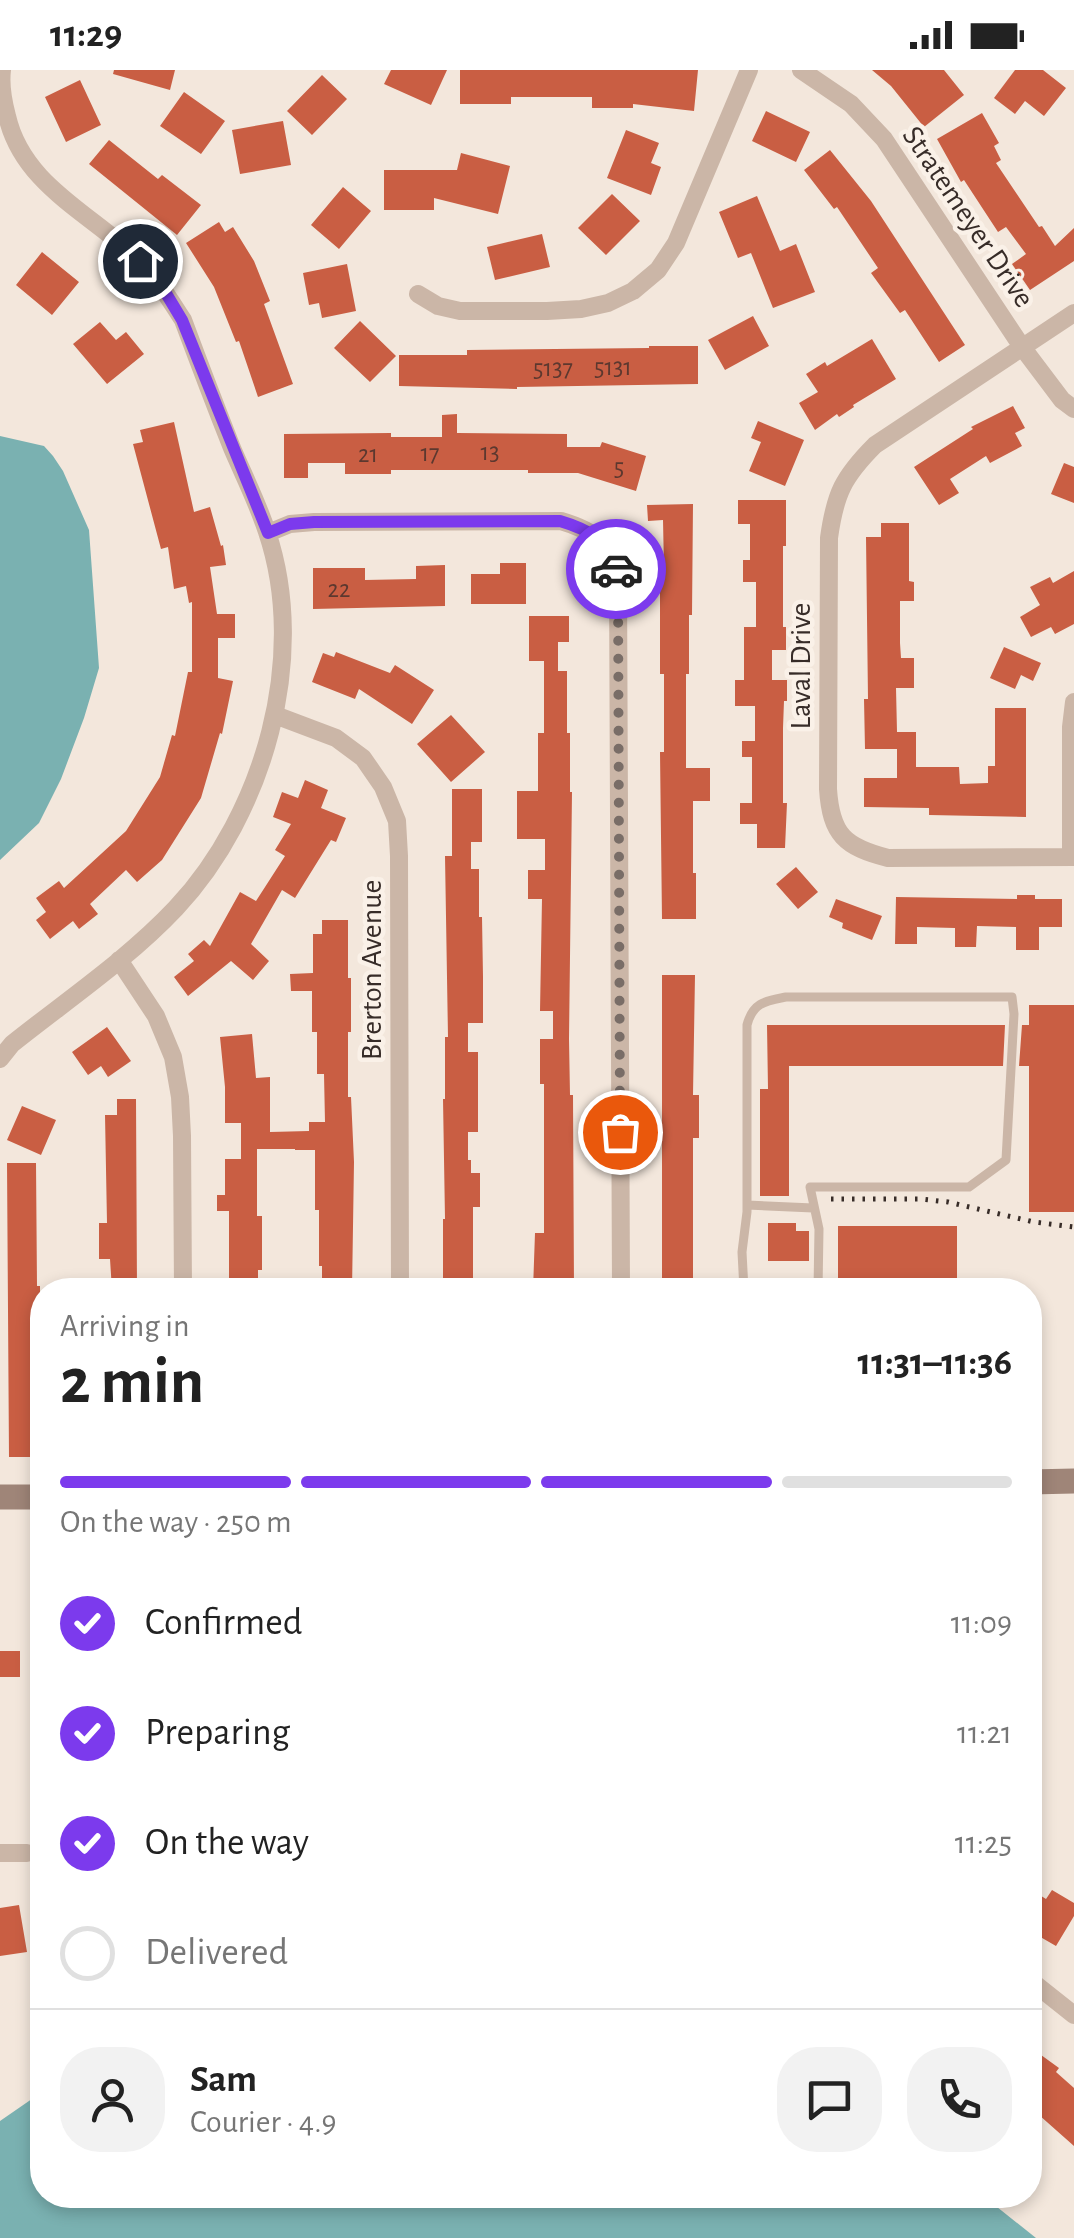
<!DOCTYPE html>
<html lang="en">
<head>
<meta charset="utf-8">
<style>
  body { margin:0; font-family:"Alegreya Sans",sans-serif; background:#f2f2f2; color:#222; height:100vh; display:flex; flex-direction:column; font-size:38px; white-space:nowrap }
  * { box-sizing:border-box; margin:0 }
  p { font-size:32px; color:#767676 }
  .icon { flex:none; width:55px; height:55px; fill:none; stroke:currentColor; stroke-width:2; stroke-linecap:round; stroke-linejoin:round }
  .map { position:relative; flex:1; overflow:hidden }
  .sheet { position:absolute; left:30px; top:1208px; width:1012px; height:930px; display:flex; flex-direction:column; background:#fff; border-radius:40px; box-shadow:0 5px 15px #0003 }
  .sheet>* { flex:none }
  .pin { position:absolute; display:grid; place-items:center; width:85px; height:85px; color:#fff; margin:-42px; border:5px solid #fff; border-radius:50%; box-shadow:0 2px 10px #0007 }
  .courier { position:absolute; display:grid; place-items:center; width:100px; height:100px; margin:-50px; border:8px solid #7c3aed; border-radius:50%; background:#fff; color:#222; box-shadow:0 2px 12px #0007 }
  .head em { font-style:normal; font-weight:700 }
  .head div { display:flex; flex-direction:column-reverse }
  .head { display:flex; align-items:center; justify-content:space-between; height:170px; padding:0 30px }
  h1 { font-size:65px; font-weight:700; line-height:75px }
  .bar { display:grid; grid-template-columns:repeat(4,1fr); gap:15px 10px; align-content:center; height:120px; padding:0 30px }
  .bar i { height:12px; border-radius:8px; background:#e0e0e0 }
  .bar .active { background:#7c3aed }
  .bar p { grid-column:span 4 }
  .line { display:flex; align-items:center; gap:25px; padding:0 30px; border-top:2px solid #e0e0e0 }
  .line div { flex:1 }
  .round { display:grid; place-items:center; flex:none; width:105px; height:105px; border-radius:40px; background:#f2f2f2 }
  ol { padding:0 30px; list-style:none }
  li { display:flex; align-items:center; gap:30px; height:110px }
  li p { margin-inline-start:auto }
  li .icon { padding:10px; border-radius:50%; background:#7c3aed; color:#fff; stroke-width:4 }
  li:last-child { color:#767676 }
  li i { width:55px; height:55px; border:5px solid #e0e0e0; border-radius:50% }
  .status { display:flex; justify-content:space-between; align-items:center; height:70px; padding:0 50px; background:#fff; direction:ltr }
  .status svg { height:28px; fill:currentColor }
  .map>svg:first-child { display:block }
  .water { fill:#7ab1b1 }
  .building { fill:#c95e43 }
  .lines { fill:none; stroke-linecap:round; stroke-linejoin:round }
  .lane { stroke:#cbb6a7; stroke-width:9 }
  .street { stroke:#cbb6a7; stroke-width:18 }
  .secondary { stroke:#9f8578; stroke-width:25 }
  .rail { stroke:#372c28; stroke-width:5; stroke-dasharray:2.5 8; stroke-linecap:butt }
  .done { stroke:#796d67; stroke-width:10; stroke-dasharray:0 18 }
  .route { stroke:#7c3aed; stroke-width:12 }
  .labels { text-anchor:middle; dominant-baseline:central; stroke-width:9; stroke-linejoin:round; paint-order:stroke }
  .number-label { font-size:25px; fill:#5c382f }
  .street-label { font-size:30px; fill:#372c28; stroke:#faf1e8 }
</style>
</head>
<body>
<div class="status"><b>11:29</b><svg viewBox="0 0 49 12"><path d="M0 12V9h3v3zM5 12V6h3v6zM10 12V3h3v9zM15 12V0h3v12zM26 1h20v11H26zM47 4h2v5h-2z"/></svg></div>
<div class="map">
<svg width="1074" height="2168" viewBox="0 0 1074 2168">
  <rect width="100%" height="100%" fill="#f3e7dc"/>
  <path class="water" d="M0 366 44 376 53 386 63 401 89 460 99 598 84 648 61 709 39 753 0 790Z
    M42 2022V2125H982L1036 2168H0V2051Z"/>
  <path class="building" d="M114 0H175L170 20 113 4Z
    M391 0H447L431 35 384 14Z
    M460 0H698L694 41 633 34V38H592V27H511V34H460Z
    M872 0H944L964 25 924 57 891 16Z
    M1015 0H1043L1066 18 1044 46 1025 31 1015 44 994 28Z
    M322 5 347 29 312 65 287 41Z
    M80 10 101 55 66 72 45 27Z
    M184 22 225 51 201 84 160 56Z
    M766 41 810 62 796 92 752 71Z
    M982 43 999 73 994 76 1001 90 996 93 1039 157 1042 156 1055 176 1074 158V191L1030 220 1012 194 1026 184 1006 157 998 162 964 110 961 112 937 69Z
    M283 51 291 95 240 104 232 60Z
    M626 60 659 73 651 93 661 97 651 125 607 108Z
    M109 70 158 109 162 105 201 135 177 165 89 94Z
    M830 80 871 131 965 275 939 292 905 240 900 243 871 203 878 198 837 137 834 139 804 100Z
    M461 83 510 96 498 144 434 128V140H384V100H457Z
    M343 117 371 141 339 179 311 155Z
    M612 124 640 151 606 185 578 158Z
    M757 126 780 181 796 174 815 222 773 238 751 183 738 188 719 142Z
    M219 152 225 162 233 157 254 191 270 231 264 234 293 314 258 327 239 271 236 272 214 217 186 173Z
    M542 164 550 197 495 210 487 177Z
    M42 182 79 212 52 245 16 215Z
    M347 194 356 241 322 248 319 233 309 235 303 203Z
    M753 246 769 276 725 300 708 270Z
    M360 251 396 286 370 312 334 278Z
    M100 252 116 270 126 262 144 284 107 314 73 274Z
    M872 269 896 309 853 335 854 337 839 347 837 344 815 360 799 333 818 322 806 304 825 292 827 296Z
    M649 276H698V314L517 317V319L399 316V285H467V280L649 278Z
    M1013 336 1025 358 1015 363 1022 376 990 393 986 386 950 409 959 423 939 435 914 397 973 359 971 357Z
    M457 344V363L567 364V377H600L602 372 646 386 636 421 578 403H528V400H391V404H345V393H308V408H284V364L391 363V367H442V345Z
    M758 351 804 370 785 416 749 401 761 372 751 368Z
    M174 352 194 442 210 437 221 476 223 475 226 495 210 497 217 544H235V568H218V608L233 611 222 664 220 663 201 728 162 790 137 812 126 800 90 834 98 844 79 859 73 851 50 869 36 850 46 842 36 828 59 811 64 818 126 761 160 707 172 665 175 666 188 602H192V532L189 533 186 516 174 519 168 477 161 479 133 374 143 372 140 360Z
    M1064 393 1074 397V433L1051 424Z
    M738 430H786V476H783V557H786V580H772V610H787V631H784L783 658V733H787L785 778H757V754H740V733H752V687H742V671H755V636H735V610H744V557H756V512H743V490H750V454H738Z
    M693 434 692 545H689V604H686V698H710V731H693V803H696V849H662L660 682H664V604H660V499H664L663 450 648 451 647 435Z
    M881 453H909V511L914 512V531H900V573L901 588H914V618H896L897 662H916V697H959L960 714 988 713V696H995V638H1026V747L929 745V738L864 737V708H897V679H865L864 629H868L866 467H881Z
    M500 493H526V534H471V504H500Z
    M445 495V536L313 539V498H365V510L416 509V496Z
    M1074 501V554L1055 564 1051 557 1031 567 1020 547 1040 535 1030 517 1050 507 1053 513Z
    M529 546H569V572H558V601H567V663H570V722H572L569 969 570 1025H573L574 1220H533L535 1163H544V1014H540V969H553V941H540L542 829H528V800H545V769H517V721H538V663H544V591H529Z
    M1004 577 1041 593 1033 611 1021 605 1015 619 990 608Z
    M336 582 390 603 395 595 434 620 412 654 359 619 355 629 312 612 323 583 334 587Z
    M451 645 485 682 451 712 417 674Z
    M305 710 328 720 321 738 346 748 336 772 331 770 295 828 282 820 251 874 269 891 253 910 231 891 188 926 174 907 194 891 188 884 204 870 210 876 240 822 256 831 285 786 275 780 291 754 273 747 282 722 298 728Z
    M452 719H482V772H471V799H479V847H482L483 907V953H468V982H478V1062H468V1090H471V1103H480V1137H473V1220H443V1149H445L443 1029H445V967H448L445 786H452Z
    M796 797 818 822 798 839 776 814Z
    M1017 825H1035V829H1062V857H1039V880H1016V857L977 856 976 877H955V858L917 857V874H895L896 827 1017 829Z
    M836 829 882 846 872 870 842 858 843 853 829 847Z
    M322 850H348V908H351V962H348V1027H351L354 1092 352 1220H322V1196H319V1140H315V1080H295V1079H257V1146H262V1200H258V1220H229V1141H217V1125H225V1089H241V1053H225V1017L220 967 252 964 256 1008 270 1007V1062L309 1061V1052H325L324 1004H317V962H312V921H291L290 904 313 903V864H322Z
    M662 905H695L693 1025H699V1068H693V1220H662Z
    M1029 935H1074V1142H1029V996H1019L1022 955H1029Z
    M767 955H1005L1003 996H789V1126H760V1019H768Z
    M107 957 131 991 108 1007 101 996 88 1005 72 982Z
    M117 1029H136L137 1220H112L110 1189H99V1153H107L105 1045H117Z
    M22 1036 56 1050 41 1085 7 1070Z
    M7 1093H36L37 1216H40V1339H42V1387H9Z
    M768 1153H796V1161H809V1191H768Z
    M838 1156H957V1213H838Z
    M0 1581H20V1607H0Z
    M1030 1819 1046 1829 1052 1820 1074 1833V1846L1056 1876 1030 1861Z
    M19 1835 27 1882 0 1886V1838Z
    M1030 1977 1059 1998 1056 2002 1074 2018V2076L1030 2037Z"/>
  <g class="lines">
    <path class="lane" d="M747 1135 813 1138
      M744 1220 742 1182 747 1142V955C753 932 766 931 786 927H1012L1014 944 1006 1090 969 1117H810L819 1159 818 1220"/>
    <path class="street" d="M801 0 851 34 884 69 1022 277 1062 330 1074 339
      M418 224 438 236 460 241H547L581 239 608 233 633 221 658 200 676 173 749 0
      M1074 243 875 375C843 407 835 424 829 468L828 719C831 765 845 777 888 788L1074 787
      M268 463 290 454 314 452 561 451C595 461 609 472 618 507L621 1220
      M275 645 336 668 363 688 383 717 397 751 399 786 400 1220
      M1071 787V657L1074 632
      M119 890 156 946 173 987 180 1027 182 1066 183 1220
      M0 989 12 974C67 930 128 889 176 838 264 744 309 587 267 462 258 434 244 406 232 378 215 335 199 293 183 250 170 230 158 210 142 193 95 145 23 117 7 46 3 31 0 16 2 0
      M0 1783H27
      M1030 1910 1074 1945"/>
    <path class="secondary" d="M1030 1412 1074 1411
      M0 1427H42"/>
    <path class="rail" d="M831 1129H921L948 1132 1034 1152 1074 1157"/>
  </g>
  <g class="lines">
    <path class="done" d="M616 499 618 507 620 1062"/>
    <path class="route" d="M140 191 164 220 182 250 268 463 290 454 314 452 560 451C587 459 609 470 616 499"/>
  </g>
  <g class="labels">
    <g class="number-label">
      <text x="613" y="297">5131</text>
      <text x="553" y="298">5137</text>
      <text x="490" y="382">13</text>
      <text x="430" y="383">17</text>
      <text x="368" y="384">21</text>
      <text x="619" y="397">5</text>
      <text x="339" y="519">22</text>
    </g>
    <g class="street-label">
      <text transform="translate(968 147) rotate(56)">Stratemeyer Drive</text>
      <text transform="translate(801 596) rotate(-90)">Laval Drive</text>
      <text transform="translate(372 900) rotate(-90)">Brerton Avenue</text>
    </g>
  </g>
</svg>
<div class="pin" style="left:620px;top:1062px;background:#ea580c"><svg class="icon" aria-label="bag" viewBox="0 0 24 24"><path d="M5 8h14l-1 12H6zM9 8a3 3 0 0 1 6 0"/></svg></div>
<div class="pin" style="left:140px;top:191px;background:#1f2937"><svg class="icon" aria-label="home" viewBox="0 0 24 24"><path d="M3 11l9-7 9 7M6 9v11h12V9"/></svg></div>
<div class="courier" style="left:616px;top:499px"><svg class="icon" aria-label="car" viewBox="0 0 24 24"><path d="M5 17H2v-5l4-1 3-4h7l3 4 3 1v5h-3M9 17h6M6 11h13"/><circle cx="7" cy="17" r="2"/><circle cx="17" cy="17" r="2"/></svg></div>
<section class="sheet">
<div class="head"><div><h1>2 min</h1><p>Arriving in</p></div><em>11:31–11:36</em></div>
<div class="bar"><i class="active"></i><i class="active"></i><i class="active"></i><i></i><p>On the way · 250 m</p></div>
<ol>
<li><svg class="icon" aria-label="check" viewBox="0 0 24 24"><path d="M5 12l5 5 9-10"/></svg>Confirmed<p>11:09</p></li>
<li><svg class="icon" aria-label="check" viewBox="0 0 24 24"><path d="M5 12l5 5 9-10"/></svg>Preparing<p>11:21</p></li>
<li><svg class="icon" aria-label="check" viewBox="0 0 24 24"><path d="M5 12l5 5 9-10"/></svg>On the way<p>11:25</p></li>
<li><i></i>Delivered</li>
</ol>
<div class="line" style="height:180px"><a class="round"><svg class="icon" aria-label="person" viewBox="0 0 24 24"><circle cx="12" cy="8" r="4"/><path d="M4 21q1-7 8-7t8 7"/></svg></a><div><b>Sam</b><p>Courier · 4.9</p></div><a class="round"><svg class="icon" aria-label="chat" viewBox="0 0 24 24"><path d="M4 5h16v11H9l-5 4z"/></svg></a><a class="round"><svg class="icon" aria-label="phone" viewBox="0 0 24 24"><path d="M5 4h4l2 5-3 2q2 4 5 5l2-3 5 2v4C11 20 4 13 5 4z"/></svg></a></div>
</section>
</div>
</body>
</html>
